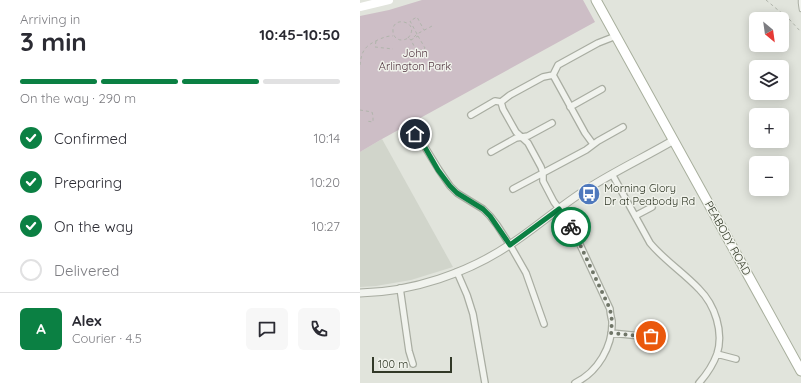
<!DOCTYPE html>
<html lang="en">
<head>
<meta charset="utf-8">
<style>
  body { margin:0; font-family:Quicksand,sans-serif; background:#f7f7f7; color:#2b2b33; height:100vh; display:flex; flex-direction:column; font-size:15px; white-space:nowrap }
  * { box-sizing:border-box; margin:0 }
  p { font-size:13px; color:#7c7c81 }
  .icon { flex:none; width:22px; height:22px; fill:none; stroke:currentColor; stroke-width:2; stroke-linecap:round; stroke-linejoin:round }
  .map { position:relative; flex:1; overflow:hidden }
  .drawer { display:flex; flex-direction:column; background:#fff; width:360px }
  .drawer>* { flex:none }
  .needle { width:26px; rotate:151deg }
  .tools { position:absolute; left:389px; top:12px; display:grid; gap:8px }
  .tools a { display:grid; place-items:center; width:40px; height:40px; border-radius:6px; background:#fff; box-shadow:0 2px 10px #0003; font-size:20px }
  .scale { position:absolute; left:12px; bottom:10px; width:80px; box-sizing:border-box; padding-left:4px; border:2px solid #323928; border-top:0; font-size:11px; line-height:14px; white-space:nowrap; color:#323928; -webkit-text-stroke:3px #f0f2eb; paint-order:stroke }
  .pin { position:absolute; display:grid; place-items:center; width:34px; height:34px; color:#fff; margin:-17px; border:2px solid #fff; border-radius:50%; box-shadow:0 1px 4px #0007 }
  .courier { position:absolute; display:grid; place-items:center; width:40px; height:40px; margin:-20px; border:3px solid #0b8043; border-radius:50%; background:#fff; color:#222; box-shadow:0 1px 5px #0007 }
  .overview em { font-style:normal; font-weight:800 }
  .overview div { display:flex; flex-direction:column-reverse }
  .overview { display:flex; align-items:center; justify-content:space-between; height:68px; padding:0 20px }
  h1 { font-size:26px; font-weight:800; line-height:30px }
  .bar { display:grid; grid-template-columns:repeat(4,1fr); gap:6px 4px; align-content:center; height:48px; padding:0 20px }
  .bar i { height:5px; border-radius:3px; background:#e1e1e2 }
  .bar .on { background:#0b8043 }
  .bar p { grid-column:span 4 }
  .line { display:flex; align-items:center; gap:10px; padding:0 20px; border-top:1px solid #e1e1e2 }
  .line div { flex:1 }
  .round { display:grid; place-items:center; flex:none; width:42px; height:42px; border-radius:6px; background:#f7f7f7 }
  ol { padding:0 20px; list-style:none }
  li { display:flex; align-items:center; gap:12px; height:44px }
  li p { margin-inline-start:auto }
  li .icon { padding:4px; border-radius:50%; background:#0b8043; color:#fff; stroke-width:4 }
  li:last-child { color:#7c7c81 }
  li i { width:22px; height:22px; border:2px solid #e1e1e2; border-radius:50% }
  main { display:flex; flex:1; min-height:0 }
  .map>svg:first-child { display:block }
  .built { fill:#d1d5cb }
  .green { fill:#cdbec6 }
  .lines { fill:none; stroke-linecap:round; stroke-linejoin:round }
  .service-casing { stroke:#a9ada2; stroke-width:4.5 }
  .minor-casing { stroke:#a9ada2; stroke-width:8 }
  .tertiary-casing { stroke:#a9ada2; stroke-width:9 }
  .primary-casing { stroke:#a8af9d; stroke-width:11 }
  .path { stroke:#b0b4ab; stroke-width:1; stroke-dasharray:3 3; stroke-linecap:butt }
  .service { stroke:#f1f3ee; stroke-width:2.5 }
  .minor { stroke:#f1f3ee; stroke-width:5.5 }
  .tertiary { stroke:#f1f3ee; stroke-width:7 }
  .secondary { stroke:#fff; stroke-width:8 }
  .primary { stroke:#fff; stroke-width:9 }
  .done { stroke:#6f7567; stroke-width:4; stroke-dasharray:0 7.2 }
  .route { stroke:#0b8043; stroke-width:5 }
  .labels { text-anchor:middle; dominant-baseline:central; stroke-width:3; stroke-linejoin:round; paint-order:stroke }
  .park-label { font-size:11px; fill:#533742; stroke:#f0f2eb }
  .poi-label { font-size:11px; fill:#323928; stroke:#f0f2eb; text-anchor:start }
  .street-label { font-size:11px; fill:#323928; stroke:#f0f2eb }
</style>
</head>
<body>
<main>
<section class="drawer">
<div class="overview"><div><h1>3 min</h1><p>Arriving in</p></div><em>10:45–10:50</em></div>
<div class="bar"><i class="on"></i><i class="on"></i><i class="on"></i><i></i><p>On the way · 290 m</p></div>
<ol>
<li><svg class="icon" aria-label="check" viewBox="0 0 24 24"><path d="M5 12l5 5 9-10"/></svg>Confirmed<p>10:14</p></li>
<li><svg class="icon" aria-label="check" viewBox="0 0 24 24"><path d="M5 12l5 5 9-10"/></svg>Preparing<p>10:20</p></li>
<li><svg class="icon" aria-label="check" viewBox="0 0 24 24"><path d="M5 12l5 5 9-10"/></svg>On the way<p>10:27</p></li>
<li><i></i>Delivered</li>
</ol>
<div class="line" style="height:72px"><b class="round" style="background:#0b8043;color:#fff">A</b><div><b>Alex</b><p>Courier · 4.5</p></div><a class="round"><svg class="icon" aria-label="chat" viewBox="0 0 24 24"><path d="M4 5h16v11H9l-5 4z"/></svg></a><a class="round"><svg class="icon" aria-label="phone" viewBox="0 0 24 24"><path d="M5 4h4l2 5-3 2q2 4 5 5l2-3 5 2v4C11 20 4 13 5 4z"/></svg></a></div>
</section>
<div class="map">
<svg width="441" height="383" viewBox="0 0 441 383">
  <rect width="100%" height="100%" fill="#e1e4dc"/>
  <path class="built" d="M22 139 93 267 51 280 16 286 0 287V152Z"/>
  <path class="green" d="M62 0H223L235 22 22 139 0 152V16L29 10Z"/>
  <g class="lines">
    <g class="service-casing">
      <path id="service" d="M440 0V3L441 10"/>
    </g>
    <g class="minor-casing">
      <path id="minor" d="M193 75 225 133 233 144
        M193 75 198 65 238 43 256 36
        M141 102 143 109 156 132 168 143 181 167 183 173V181L194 202 204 215 216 236 250 309C250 313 251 317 252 321 253 346 238 372 215 383
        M210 107 242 89
        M111 115 135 101 141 102 150 95 183 77 193 75
        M55 134 63 144 79 170 90 186 97 193 123 209 130 216 137 225 150 245 166 273 184 324
        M131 152 156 138 168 136 192 123
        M252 174 290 243C304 260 324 273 339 289 355 305 364 332 357 354 353 365 347 374 339 383
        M153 189 226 150 238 141 263 127
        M275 216 292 207
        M97 272 107 295 113 314 125 383
        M40 288 49 351 53 364
        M251 333 281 336H291
        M357 354 376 359"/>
    </g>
    <g class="tertiary-casing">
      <path id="tertiary" d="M0 293C52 292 108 273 151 244 177 227 200 206 227 189 255 171 285 157 314 140"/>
    </g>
    <g class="primary-casing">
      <path id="primary" d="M236 0 441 371"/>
    </g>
    <path class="path" d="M406 0 430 20 441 32
      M57 34 50 21 57 17 64 30
      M58 36 65 48 57 52 51 40Z
      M48 38C62 22 31 14 33 32 34 40 42 42 48 38L51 40 57 34 74 25
      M16 41 15 47 33 49
      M0 65C1 59 1 54 5 49 9 43 26 35 33 36
      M0 110 12 112 13 116V122L6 121"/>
    <use href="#service" class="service"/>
    <use href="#minor" class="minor"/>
    <use href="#tertiary" class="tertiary"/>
    <path class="secondary" d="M0 7 29 0"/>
    <use href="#primary" class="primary"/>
  </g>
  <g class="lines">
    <path class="done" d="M211 227 216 236 250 309 252 321 251 333 281 336H291"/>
    <path class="route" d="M55 134 63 144 78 170 90 186 97 193 123 209 130 216 150 245 199 209 211 227"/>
  </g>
  <defs>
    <g id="bus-disc" transform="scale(1.15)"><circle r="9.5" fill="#4e78bd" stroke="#f0f2eb"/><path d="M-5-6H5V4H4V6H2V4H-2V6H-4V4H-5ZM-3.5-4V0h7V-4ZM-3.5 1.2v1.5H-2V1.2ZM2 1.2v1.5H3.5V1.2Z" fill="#fff"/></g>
  </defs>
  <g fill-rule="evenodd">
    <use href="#bus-disc" x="229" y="194"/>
  </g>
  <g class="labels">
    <g class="park-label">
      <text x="55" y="53">John<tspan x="55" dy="13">Arlington Park</tspan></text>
    </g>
    <g class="poi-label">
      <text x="244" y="188">Morning Glory<tspan x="244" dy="13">Dr at Peabody Rd</tspan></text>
    </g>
    <g class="street-label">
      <text transform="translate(368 238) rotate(61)">PEABODY ROAD</text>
    </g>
  </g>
</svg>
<div class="tools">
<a><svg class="needle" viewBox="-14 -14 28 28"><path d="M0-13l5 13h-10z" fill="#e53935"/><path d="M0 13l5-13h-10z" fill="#7c7c81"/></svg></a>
<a><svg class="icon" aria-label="layers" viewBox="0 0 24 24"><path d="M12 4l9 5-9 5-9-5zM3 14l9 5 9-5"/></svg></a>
<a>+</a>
<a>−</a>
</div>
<div class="scale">100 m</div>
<div class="pin" style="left:291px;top:336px;background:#ea580c"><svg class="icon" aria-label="bag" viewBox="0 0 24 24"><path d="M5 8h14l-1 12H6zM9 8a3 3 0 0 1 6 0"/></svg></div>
<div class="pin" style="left:55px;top:134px;background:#1f2937"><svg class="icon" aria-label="home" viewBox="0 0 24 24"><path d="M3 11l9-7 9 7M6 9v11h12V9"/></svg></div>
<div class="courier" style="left:211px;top:227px"><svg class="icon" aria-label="bike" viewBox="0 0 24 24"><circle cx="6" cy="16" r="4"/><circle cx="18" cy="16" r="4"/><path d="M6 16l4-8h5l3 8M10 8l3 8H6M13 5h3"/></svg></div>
</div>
</main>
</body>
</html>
